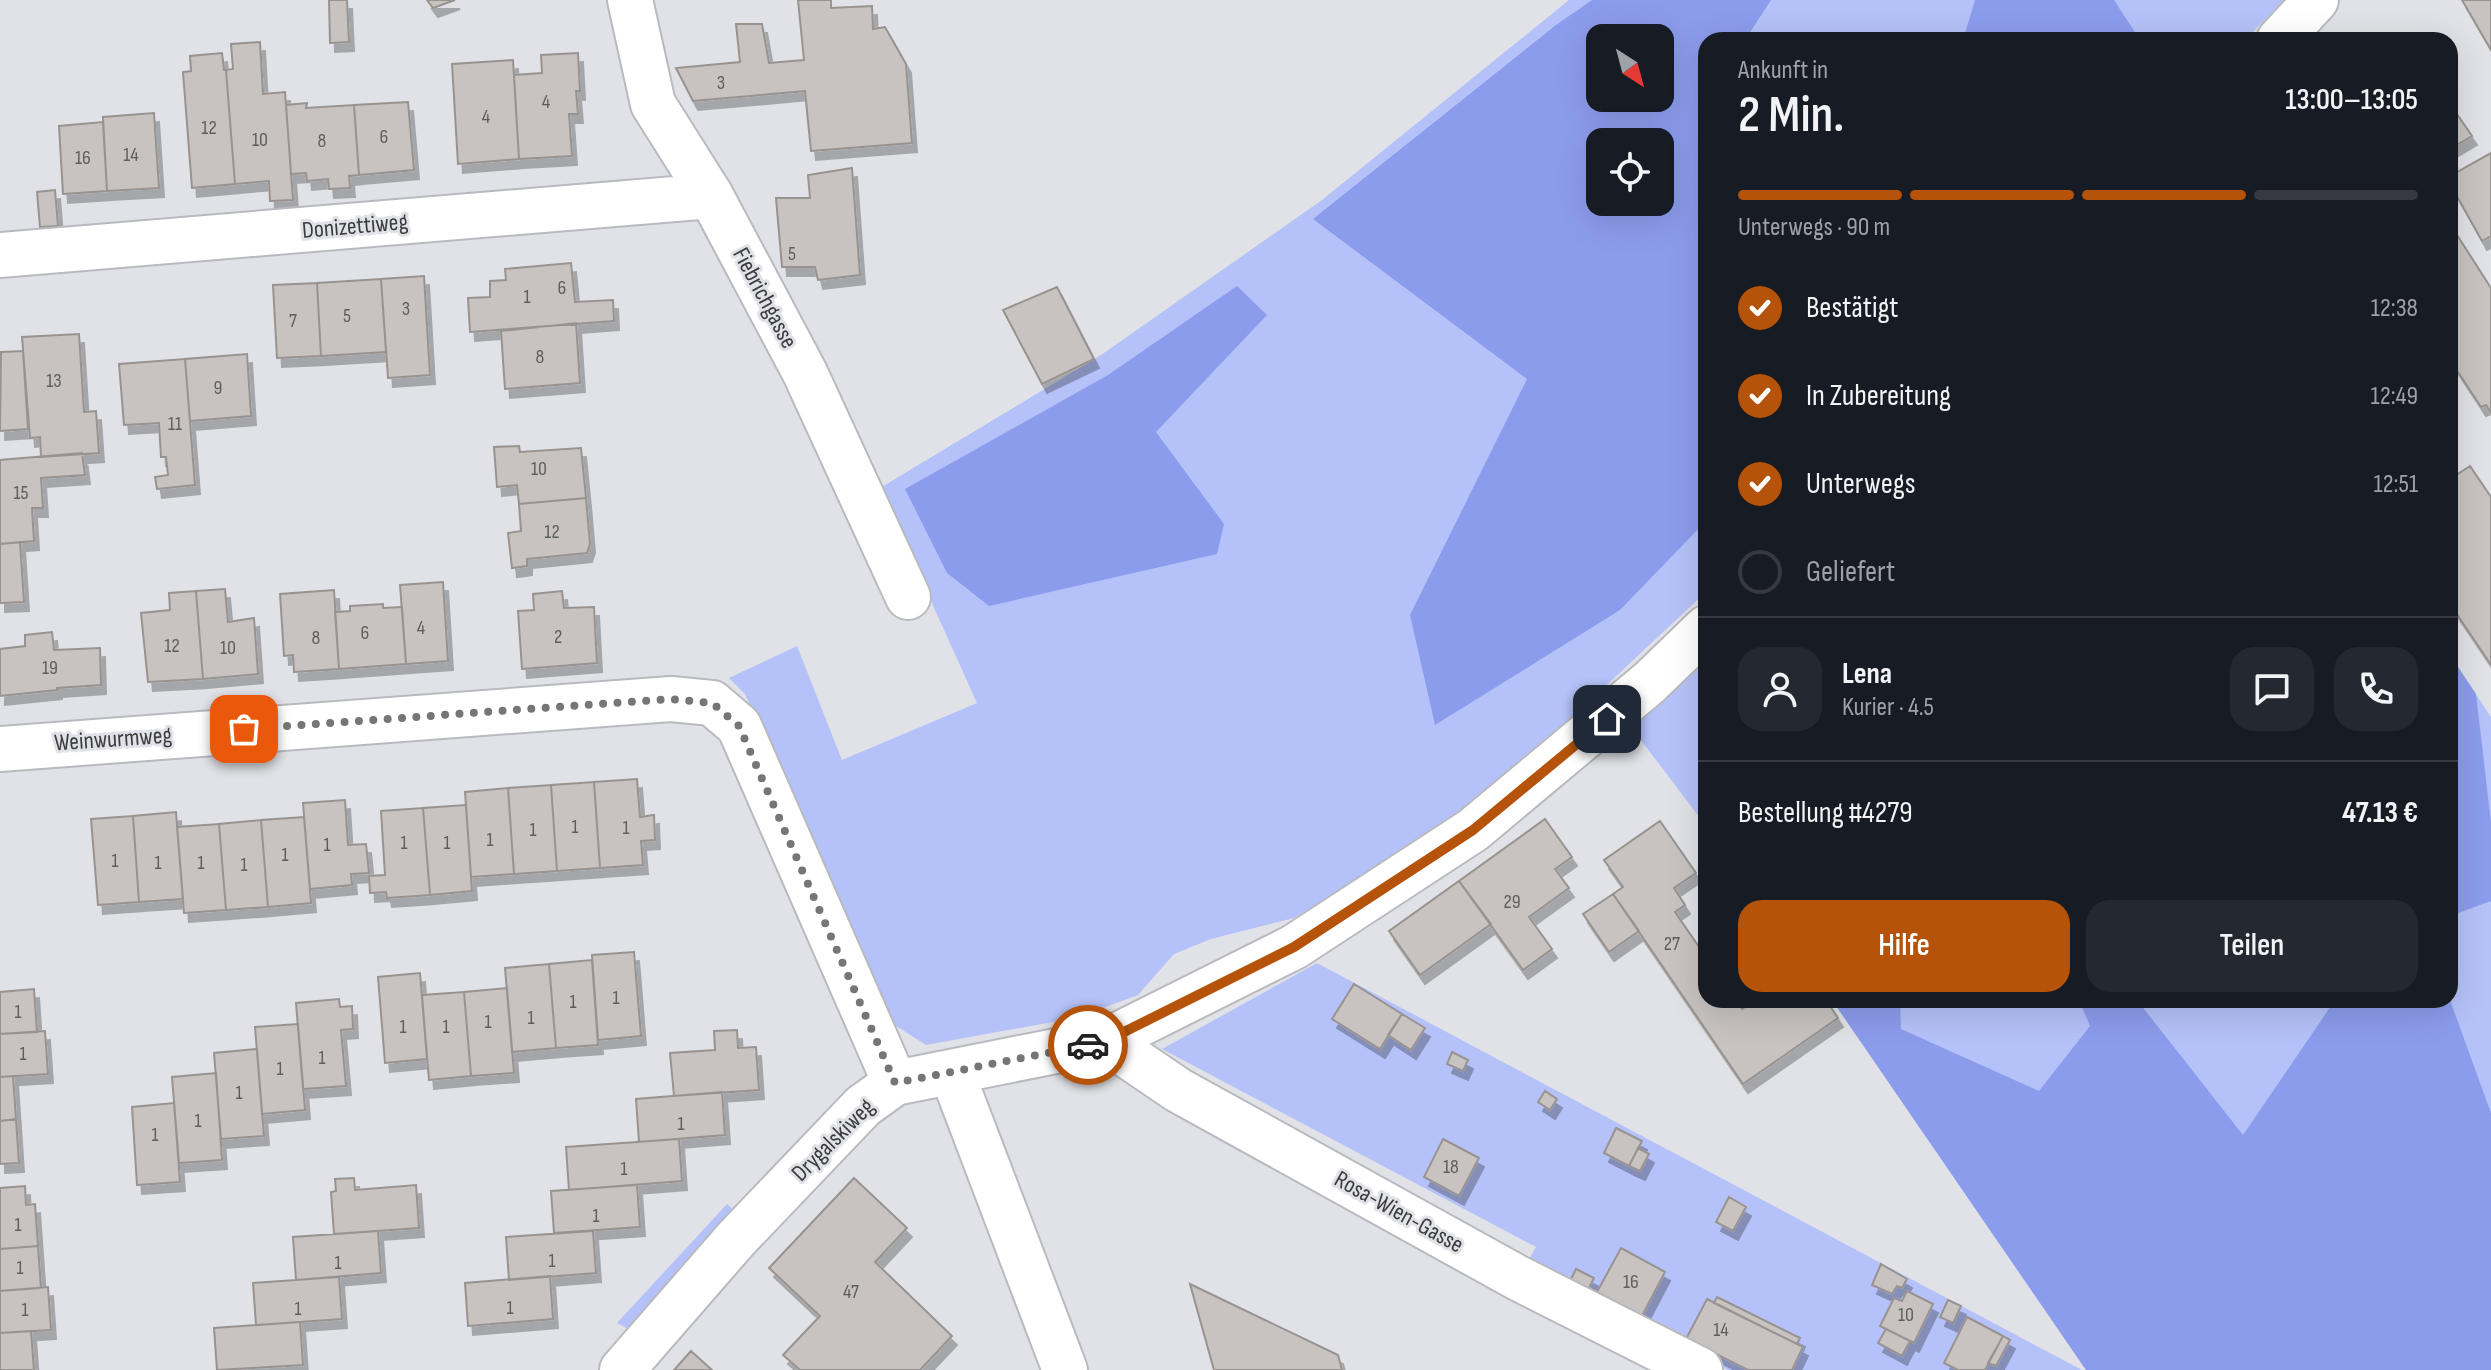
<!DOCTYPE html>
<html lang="de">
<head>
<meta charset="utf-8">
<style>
  body { margin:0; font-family:"Sofia Sans Condensed",sans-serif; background:#242831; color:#f1f3f6; height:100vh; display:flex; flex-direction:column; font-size:30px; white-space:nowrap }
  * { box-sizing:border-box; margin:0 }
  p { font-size:26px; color:#9ea1a6 }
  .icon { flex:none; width:44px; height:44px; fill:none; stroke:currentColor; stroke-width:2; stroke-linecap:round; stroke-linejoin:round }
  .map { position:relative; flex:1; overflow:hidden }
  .drawer { position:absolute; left:1698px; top:32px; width:760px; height:976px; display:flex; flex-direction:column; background:#171b24; border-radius:24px; box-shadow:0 8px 32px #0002 }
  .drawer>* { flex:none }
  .needle { width:52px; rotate:144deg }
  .fabs { position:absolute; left:1586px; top:24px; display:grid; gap:16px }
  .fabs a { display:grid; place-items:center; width:88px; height:88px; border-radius:16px; background:#171b24; box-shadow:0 8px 32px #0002; font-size:40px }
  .pin { position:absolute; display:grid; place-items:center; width:68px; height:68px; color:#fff; margin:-34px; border-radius:16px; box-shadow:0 4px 12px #0006 }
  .courier { position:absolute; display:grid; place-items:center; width:80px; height:80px; margin:-40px; border:6px solid #b45309; border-radius:50%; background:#fff; color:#222; box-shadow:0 2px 10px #0007 }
  .overview em { font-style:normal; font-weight:600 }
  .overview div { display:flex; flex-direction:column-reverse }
  .overview { display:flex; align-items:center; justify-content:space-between; height:136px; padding:0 40px }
  h1 { font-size:52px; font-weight:600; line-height:60px }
  .bar { display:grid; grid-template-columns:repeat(4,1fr); gap:12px 8px; align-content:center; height:96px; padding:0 40px }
  .bar i { height:10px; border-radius:6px; background:#363941 }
  .bar .selected { background:#b45309 }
  .bar p { grid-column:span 4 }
  .line { display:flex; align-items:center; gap:20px; padding:0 40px; border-top:2px solid #363941 }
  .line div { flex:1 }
  .round { display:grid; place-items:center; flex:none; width:84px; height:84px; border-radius:24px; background:#242831 }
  ol { padding:0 40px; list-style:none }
  li { display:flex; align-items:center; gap:24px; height:88px }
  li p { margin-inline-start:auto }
  li .icon { padding:8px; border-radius:50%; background:#b45309; color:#fff; stroke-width:4 }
  li:last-child { color:#9ea1a6 }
  li i { width:44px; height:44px; border:4px solid #363941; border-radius:50% }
  .primary-button { display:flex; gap:16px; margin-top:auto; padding:16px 40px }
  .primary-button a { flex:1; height:92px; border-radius:24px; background:#b45309; color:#fff; font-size:32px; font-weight:600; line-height:92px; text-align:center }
  .primary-button a+a { background:#242831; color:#f1f3f6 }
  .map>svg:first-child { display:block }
  .green { fill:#b5c2f9; fill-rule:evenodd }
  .forest { fill:#8c9cec; fill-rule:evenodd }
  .building { fill:#c8c3c0; stroke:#989391; stroke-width:2; filter:url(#shadow) }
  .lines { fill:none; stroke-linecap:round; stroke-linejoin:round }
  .minor-casing { stroke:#b9babf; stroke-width:48 }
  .minor { stroke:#fff; stroke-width:44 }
  .done { stroke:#767679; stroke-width:8; stroke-dasharray:0 14.4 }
  .route { stroke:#b45309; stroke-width:10 }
  .labels { text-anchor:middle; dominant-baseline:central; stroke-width:6; stroke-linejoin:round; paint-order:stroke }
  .number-label { font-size:20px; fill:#5f5e5e }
  .street-label { font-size:24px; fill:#3c3c3e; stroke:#e1e2e7 }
</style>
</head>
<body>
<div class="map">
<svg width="2491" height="1370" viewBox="0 0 2491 1370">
  <defs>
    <filter id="shadow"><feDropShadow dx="5" dy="9" stdDeviation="0" flood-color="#0004"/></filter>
  </defs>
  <rect width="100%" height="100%" fill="#e1e2e7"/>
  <path class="green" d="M1569 0H2284L2245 40H1706V592L1518 768 1418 844 1294 918 1211 939 1174 954 1138 995 1075 1018 926 1045 893 1024 745 694 729 678 797 646 842 760 977 703 880 488 1101 355 1322 200ZM1600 38H1660V98H1600ZM1600 142H1660V202H1600Z
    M1706 647V826L1628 723Z
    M2450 655 2491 717V1370H2086L1832 1000H2450Z
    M1317 963 2082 1370H1728L1524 1268 1536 1247 1162 1049Z
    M727 1204 739 1215 636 1333 617 1323Z"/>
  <path class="forest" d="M1592 0H1771L1745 40H1706V521L1620 610 1435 725 1410 615 1527 379 1313 219 1556 25ZM1660 38V98H1600V38ZM1660 142V202H1600V142Z
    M1975 0H2114L2140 40H1963Z
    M1237 286 1267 315 1156 432 1224 524 1217 554 989 606 947 573 905 489 1108 375Z
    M2450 655 2476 694 2491 822V901L2450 916Z
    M1832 1000H1900L1901 1029 2039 1091 2090 1026 2079 1000H2137L2243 1135 2335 1000H2450L2491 1113V1370H2086Z"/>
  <path class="building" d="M329 0H347L349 42 330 43Z
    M427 0H455L433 8Z
    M798 0H831V8L872 6 873 29 885 27 906 64 912 143 811 151 805 91 693 101 676 68 740 62 736 24H762L769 63 804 60Z
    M2462 0H2491V50L2487 43Z
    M260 42 263 94 285 92 293 200 270 201 269 181 235 184 226 70 233 69 231 44Z
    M222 53 224 70H226L235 184 192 188 183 72 191 71 190 56Z
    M578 53 580 91H576L578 114H569L572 156 519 159 514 75 542 73 541 55Z
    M513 60 519 159 458 164 452 64Z
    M408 102 414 170 359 175 354 105Z
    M307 103 306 108 354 105 359 175 349 176 350 188 329 189 328 179 307 181 306 173 291 174 286 105Z
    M2450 104 2472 136 2450 149Z
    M154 113 159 188 107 191 103 117Z
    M103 122 107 191 63 194 59 126Z
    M2491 153V236L2482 241 2450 184V176Z
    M852 168 860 275 818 280 815 267H782L776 198H810L808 175Z
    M55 190 58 226 40 227 37 192Z
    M2450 224 2491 288V413L2486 405 2481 407 2450 360Z
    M571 263 575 302 613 300 614 321 470 332 468 298 490 297V281L506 280 505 269Z
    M424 276 430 375 388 378 381 279Z
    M381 279 386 352 321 356 317 283Z
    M317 283 321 356 277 358 273 285Z
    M1057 287 1094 359 1042 384 1003 310Z
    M576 323 580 383 505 389 501 331Z
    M79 334 84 412 96 411 99 453 41 457 40 437 30 438 22 337Z
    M23 351 28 429 0 431 1 352Z
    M247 354 251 416 190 421 185 359Z
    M185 359 195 485 157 489 155 477 168 475 166 457H161L159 423 124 425 119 364Z
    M519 446 520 452 581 448 586 498 519 504 517 485 497 487 494 447Z
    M82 453 85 475 41 478 43 508H32L34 541 0 544V460Z
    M2470 466 2491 497V665L2450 604V479Z
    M586 498 590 544 587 553 527 559V566L512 568 508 533 521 531 519 504Z
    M20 542 24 602 0 603V544Z
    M443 582 448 661 406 664 400 585Z
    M225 589 228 622 254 618 258 674 203 679 196 591Z
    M334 590 339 669 294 672 293 655 284 656 280 594Z
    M196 591 203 679 148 682 141 613 170 610 169 593Z
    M562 591 564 608 594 607 597 663 522 669 518 611 534 610 533 594Z
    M383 604V608L402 607 406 664 339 669 335 612 350 611V606Z
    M52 632 54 650 100 648 101 685 57 688V690L0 696V649L25 646V635Z
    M637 779 640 817 654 815 655 840 641 841 643 865 600 868 594 782Z
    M594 782 600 868 557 871 551 785Z
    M551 785 557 871 514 874 508 788Z
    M508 788 514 874 471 877 465 792Z
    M345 800 348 845 366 844 369 873 351 874 352 885 310 889 303 803Z
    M466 805 472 891 430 895 423 808Z
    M423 808 430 895 387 898 386 892 370 893 369 876 385 875 381 811Z
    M176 812 183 899 139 902 133 816Z
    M133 816 139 902 98 905 91 819Z
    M304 817 311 903 268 907 261 820Z
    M1545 819 1572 857 1555 869 1569 888 1529 917 1552 949 1523 970 1459 881Z
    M261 820 268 907 226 910 219 824Z
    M1660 821 1696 873 1674 888 1685 905 1675 912 1706 957V1000H1736L1742 1009 1755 1000H1826L1838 1018 1743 1084 1613 894 1623 887 1604 860Z
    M219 824 226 910 184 913 177 827Z
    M1459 881 1491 924 1420 975 1389 931Z
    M1613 894 1639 931 1609 952 1583 914Z
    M634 952 641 1036 598 1040 592 955Z
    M592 960 598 1045 556 1048 549 964Z
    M549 964 556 1048 512 1052 505 968Z
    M420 973 427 1059 385 1063 378 977Z
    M1354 984 1402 1014 1380 1049 1332 1019Z
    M507 988 514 1073 471 1076 464 992Z
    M34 989 37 1032 0 1034V992Z
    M464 992 471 1076 429 1080 422 995Z
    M339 999 340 1007 352 1006 353 1029 341 1030 346 1086 303 1089 296 1003Z
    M1402 1014 1425 1028 1411 1050 1388 1035Z
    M298 1024 305 1110 262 1114 255 1027Z
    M737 1030 738 1048 756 1047 759 1090 674 1096 670 1053 715 1050 714 1031Z
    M45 1031 48 1074 0 1077V1034Z
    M257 1049 264 1136 221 1139 214 1053Z
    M1452 1052 1468 1060 1463 1071 1447 1064Z
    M216 1073 222 1160 179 1163 172 1077Z
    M13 1076 16 1119 0 1121V1077Z
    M1545 1091 1557 1099 1550 1110 1538 1102Z
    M722 1092 725 1135 639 1142 636 1099Z
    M174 1103 180 1182 137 1185 132 1107Z
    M16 1119 19 1163 0 1164V1121Z
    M1616 1128 1642 1141 1629 1166 1604 1153Z
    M679 1139 682 1181 569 1190 566 1147Z
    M1443 1139 1479 1158 1459 1196 1424 1177Z
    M1638 1148 1649 1154 1640 1171 1629 1166Z
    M354 1178 355 1190 416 1185 419 1228 334 1234 331 1192 336 1191 335 1179Z
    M854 1178 907 1228 875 1262 952 1336 920 1370H800L783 1355 820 1316 769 1268Z
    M637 1185 640 1227 554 1233 551 1191Z
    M25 1186 26 1205 35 1204 38 1246 0 1249V1188Z
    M1729 1197 1746 1207 1733 1231 1716 1222Z
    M378 1231 381 1273 296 1280 293 1237Z
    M593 1231 596 1273 509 1280 506 1237Z
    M38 1246 41 1288 0 1291V1249Z
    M1621 1248 1665 1272 1642 1316 1597 1292Z
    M1881 1264 1907 1279 1902 1288 1897 1286 1892 1294 1872 1285Z
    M1576 1269 1594 1278 1586 1294 1568 1285Z
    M550 1276 553 1319 468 1326 465 1283Z
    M339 1277 342 1319 256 1325 253 1283Z
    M1190 1284 1338 1355 1342 1370H1214Z
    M48 1287 51 1330 0 1333V1291Z
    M1907 1291 1933 1304 1914 1343 1880 1326 1894 1298 1902 1301Z
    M1717 1297 1800 1338 1797 1344 1714 1303Z
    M1707 1299 1803 1347 1792 1370H1748L1686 1339Z
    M1948 1300 1961 1306 1953 1323 1940 1317Z
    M1967 1317 2003 1336 1985 1370H1958L1944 1363Z
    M300 1322 303 1365 217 1370 214 1328Z
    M1886 1329 1910 1341 1902 1356 1878 1343Z
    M31 1331 34 1370H0V1333Z
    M2003 1336 2010 1340 1996 1366 1988 1363Z
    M691 1351 712 1370H674Z"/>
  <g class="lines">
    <g class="minor-casing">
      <path id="minor" d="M630 0 653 104 711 196 805 373 908 597
        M2279 40 2316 0
        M0 255 711 196
        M0 749 671 699 712 703 739 726 895 1083
        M1106 1041 1178 1090 1518 1278 1700 1370
        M952 1073 1065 1370
        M622 1370 736 1239 863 1106 895 1083 1106 1041 1294 947 1473 830 1649 683 1706 628"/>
    </g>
    <use href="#minor" class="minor"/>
  </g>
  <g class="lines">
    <path class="done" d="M244 729 671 699 712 703 739 726 895 1083 1088 1045"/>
    <path class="route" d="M1088 1045 1106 1041 1294 947 1473 830 1607 719"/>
  </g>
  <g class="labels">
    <g class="number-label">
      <text x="721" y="83">3</text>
      <text x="546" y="102">4</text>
      <text x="486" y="117">4</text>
      <text x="209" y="128">12</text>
      <text x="384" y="137">6</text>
      <text x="260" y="140">10</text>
      <text x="322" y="141">8</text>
      <text x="131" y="155">14</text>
      <text x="83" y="158">16</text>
      <text x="792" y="254">5</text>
      <text x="562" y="288">6</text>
      <text x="527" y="297">1</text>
      <text x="406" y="309">3</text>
      <text x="347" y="316">5</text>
      <text x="293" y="321">7</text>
      <text x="540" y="357">8</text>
      <text x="54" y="381">13</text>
      <text x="218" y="388">9</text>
      <text x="175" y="424">11</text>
      <text x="539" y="469">10</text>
      <text x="21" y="493">15</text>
      <text x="552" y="532">12</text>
      <text x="421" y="628">4</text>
      <text x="365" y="633">6</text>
      <text x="558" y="637">2</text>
      <text x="316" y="638">8</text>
      <text x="172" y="646">12</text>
      <text x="228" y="648">10</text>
      <text x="50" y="668">19</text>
      <text x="575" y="827">1</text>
      <text x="626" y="828">1</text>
      <text x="533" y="830">1</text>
      <text x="490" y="840">1</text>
      <text x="404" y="843">1</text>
      <text x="447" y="843">1</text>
      <text x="327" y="845">1</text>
      <text x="285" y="855">1</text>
      <text x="115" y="861">1</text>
      <text x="158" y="863">1</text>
      <text x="201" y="863">1</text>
      <text x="244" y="865">1</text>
      <text x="1512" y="902">29</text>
      <text x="1672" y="944">27</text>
      <text x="616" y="998">1</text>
      <text x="573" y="1002">1</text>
      <text x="18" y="1012">1</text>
      <text x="531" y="1018">1</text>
      <text x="488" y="1022">1</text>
      <text x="403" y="1027">1</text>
      <text x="446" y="1027">1</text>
      <text x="23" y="1054">1</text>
      <text x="322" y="1058">1</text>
      <text x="280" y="1069">1</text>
      <text x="239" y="1093">1</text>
      <text x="198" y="1121">1</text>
      <text x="681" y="1124">1</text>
      <text x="155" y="1135">1</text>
      <text x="1451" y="1167">18</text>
      <text x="624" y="1169">1</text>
      <text x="596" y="1216">1</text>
      <text x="18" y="1225">1</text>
      <text x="552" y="1261">1</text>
      <text x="338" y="1263">1</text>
      <text x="20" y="1268">1</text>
      <text x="1631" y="1282">16</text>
      <text x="851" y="1292">47</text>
      <text x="510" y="1308">1</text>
      <text x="298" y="1309">1</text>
      <text x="25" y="1310">1</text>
      <text x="1906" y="1315">10</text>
      <text x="1721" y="1330">14</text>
    </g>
    <g class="street-label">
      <text transform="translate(355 226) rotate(-5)">Donizettiweg</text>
      <text transform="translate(765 298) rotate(62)">Fiebrichgasse</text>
      <text transform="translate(113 739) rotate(-4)">Weinwurmweg</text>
      <text transform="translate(833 1140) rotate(-45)">Drygalskiweg</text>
      <text transform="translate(1399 1212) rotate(29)">Rosa-Wien-Gasse</text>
    </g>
  </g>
</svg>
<div class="fabs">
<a><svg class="needle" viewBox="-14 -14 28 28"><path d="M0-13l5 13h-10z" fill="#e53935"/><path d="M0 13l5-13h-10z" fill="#9ea1a6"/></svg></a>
<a><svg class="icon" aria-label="locate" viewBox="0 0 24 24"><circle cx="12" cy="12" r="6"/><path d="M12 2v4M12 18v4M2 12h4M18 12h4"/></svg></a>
</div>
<div class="pin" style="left:244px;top:729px;background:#ea580c"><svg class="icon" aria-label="bag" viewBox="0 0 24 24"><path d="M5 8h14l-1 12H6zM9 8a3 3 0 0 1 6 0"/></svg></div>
<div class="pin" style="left:1607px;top:719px;background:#1f2937"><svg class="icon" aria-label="home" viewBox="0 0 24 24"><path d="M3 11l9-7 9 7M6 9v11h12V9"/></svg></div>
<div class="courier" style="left:1088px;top:1045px"><svg class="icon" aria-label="car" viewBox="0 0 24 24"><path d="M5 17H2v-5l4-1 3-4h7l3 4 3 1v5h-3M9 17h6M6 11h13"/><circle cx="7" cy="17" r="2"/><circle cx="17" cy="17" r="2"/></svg></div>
<section class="drawer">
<div class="overview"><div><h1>2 Min.</h1><p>Ankunft in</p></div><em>13:00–13:05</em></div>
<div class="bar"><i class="selected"></i><i class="selected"></i><i class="selected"></i><i></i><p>Unterwegs · 90 m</p></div>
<ol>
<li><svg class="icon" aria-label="check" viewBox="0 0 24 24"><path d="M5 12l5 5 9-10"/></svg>Bestätigt<p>12:38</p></li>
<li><svg class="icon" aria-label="check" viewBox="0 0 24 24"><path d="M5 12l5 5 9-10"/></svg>In Zubereitung<p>12:49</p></li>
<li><svg class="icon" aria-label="check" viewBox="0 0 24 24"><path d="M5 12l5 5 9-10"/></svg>Unterwegs<p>12:51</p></li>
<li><i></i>Geliefert</li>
</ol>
<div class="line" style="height:144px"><a class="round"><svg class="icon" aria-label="person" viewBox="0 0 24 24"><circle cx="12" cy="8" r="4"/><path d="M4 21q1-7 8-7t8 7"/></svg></a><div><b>Lena</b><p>Kurier · 4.5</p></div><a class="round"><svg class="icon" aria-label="chat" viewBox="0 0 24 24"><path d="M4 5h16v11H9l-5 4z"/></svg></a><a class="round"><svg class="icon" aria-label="phone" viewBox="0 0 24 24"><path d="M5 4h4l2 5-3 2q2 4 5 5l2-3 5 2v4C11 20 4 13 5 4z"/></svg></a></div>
<div class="line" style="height:104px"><div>Bestellung #4279</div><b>47.13 €</b></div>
<div class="primary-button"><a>Hilfe</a><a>Teilen</a></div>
</section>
</div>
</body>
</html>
